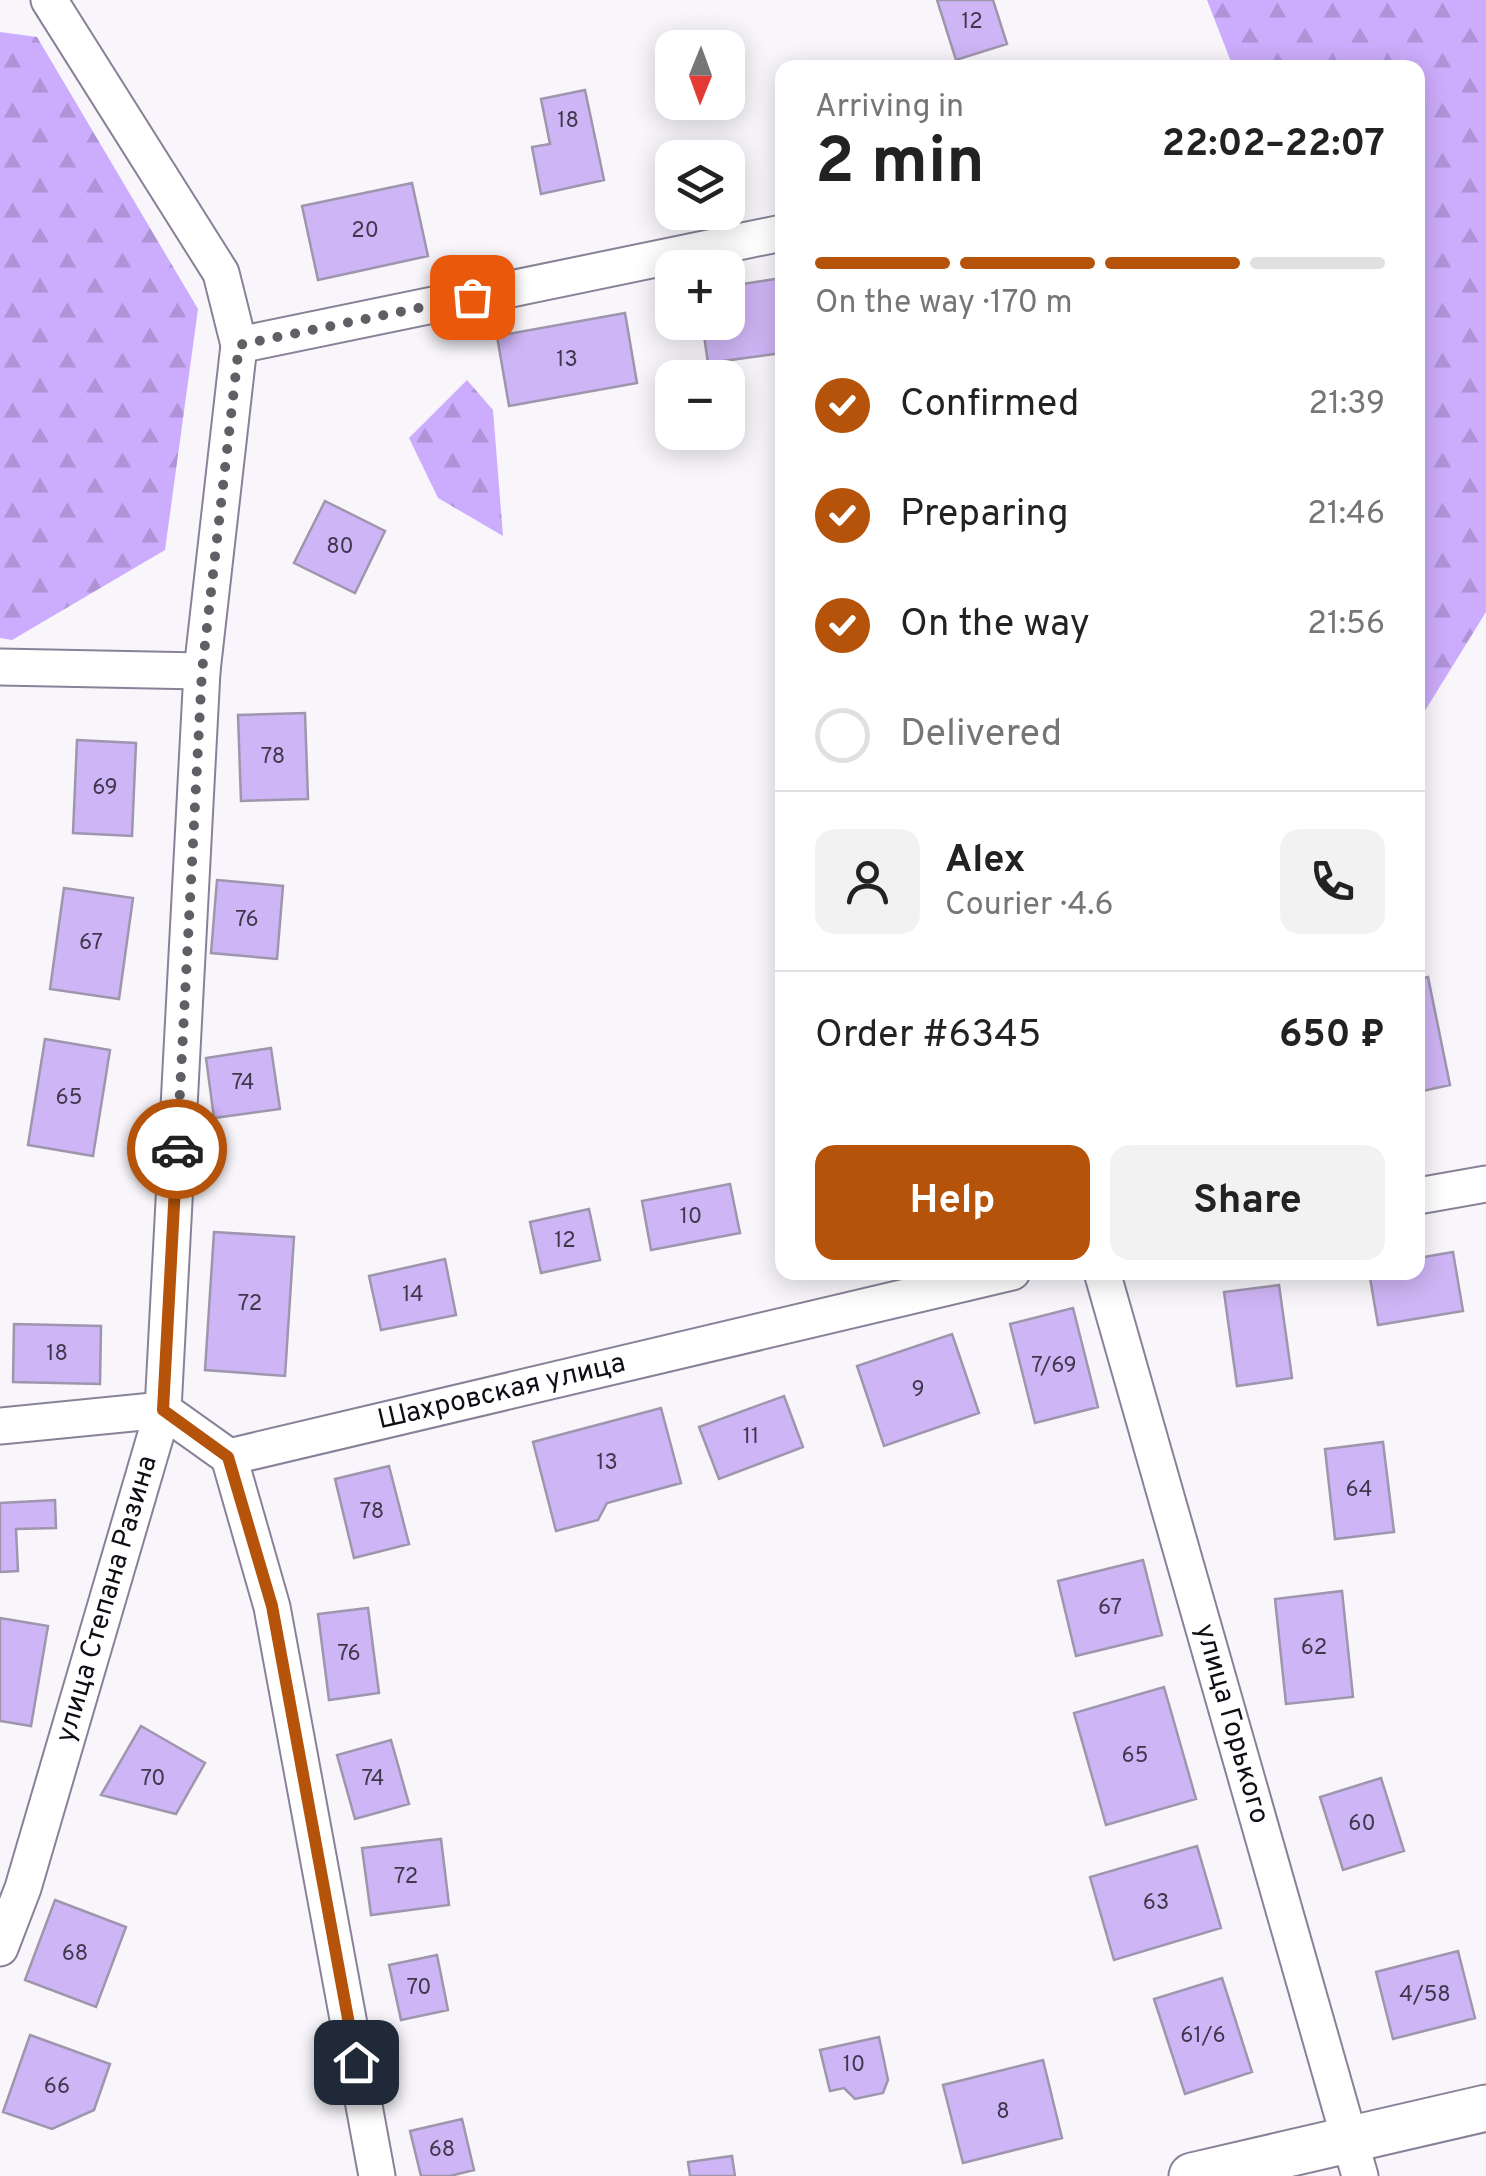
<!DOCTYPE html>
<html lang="en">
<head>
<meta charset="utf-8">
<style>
  body { margin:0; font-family:Overpass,sans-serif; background:#f2f2f2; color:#222; height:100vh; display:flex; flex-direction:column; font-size:38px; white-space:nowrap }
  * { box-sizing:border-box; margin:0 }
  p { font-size:32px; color:#767676 }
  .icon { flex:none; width:55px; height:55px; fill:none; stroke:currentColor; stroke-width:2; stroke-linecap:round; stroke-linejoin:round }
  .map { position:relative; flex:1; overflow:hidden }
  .side { position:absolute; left:775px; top:60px; width:650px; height:1220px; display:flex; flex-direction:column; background:#fff; border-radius:20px; box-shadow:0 5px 25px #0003 }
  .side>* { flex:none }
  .needle { width:65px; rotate:181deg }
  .controls { position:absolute; left:655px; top:30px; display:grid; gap:20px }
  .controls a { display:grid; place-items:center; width:90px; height:90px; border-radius:20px; background:#fff; box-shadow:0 5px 25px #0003; font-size:50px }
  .pin { position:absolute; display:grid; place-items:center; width:85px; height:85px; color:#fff; margin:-42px; border-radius:20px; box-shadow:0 5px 15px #0006 }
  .courier { position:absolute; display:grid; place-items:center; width:100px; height:100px; margin:-50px; border:8px solid #b45309; border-radius:50%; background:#fff; color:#222; box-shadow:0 2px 12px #0007 }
  .summary em { font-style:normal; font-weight:700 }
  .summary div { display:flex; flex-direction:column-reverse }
  .summary { display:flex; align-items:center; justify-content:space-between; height:170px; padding:0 40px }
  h1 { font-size:65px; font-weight:700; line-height:75px }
  .bar { display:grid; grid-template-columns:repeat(4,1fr); gap:15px 10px; align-content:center; height:120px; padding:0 40px }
  .bar i { height:12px; border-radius:8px; background:#e0e0e0 }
  .bar .active { background:#b45309 }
  .bar p { grid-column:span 4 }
  .line { display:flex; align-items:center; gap:25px; padding:0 40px; border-top:2px solid #e0e0e0 }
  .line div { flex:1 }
  .round { display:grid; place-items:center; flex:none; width:105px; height:105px; border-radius:20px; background:#f2f2f2 }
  ol { padding:0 40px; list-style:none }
  li { display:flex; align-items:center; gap:30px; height:110px }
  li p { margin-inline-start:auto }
  li .icon { padding:10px; border-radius:50%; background:#b45309; color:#fff; stroke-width:4 }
  li:last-child { color:#767676 }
  li i { width:55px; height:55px; border:5px solid #e0e0e0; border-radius:50% }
  .cta { display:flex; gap:20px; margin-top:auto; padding:20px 40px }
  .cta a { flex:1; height:115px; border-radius:20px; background:#b45309; color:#fff; font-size:40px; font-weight:700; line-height:115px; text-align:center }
  .cta a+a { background:#f2f2f2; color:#222 }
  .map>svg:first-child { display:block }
  .forest { fill:url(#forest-firs) }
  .building { fill:#ceb5f5; stroke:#9e96ad; stroke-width:2.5 }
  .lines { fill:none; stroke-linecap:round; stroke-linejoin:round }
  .minor-casing { stroke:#898197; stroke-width:39 }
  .tertiary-casing { stroke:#898197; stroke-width:49 }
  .minor { stroke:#fff; stroke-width:35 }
  .tertiary { stroke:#fff; stroke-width:45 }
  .done { stroke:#615f66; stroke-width:10; stroke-dasharray:0 18 }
  .route { stroke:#b45309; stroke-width:12 }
  .labels { text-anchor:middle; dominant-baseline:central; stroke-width:10; stroke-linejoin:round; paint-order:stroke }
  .number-label { font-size:22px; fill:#40374d }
  .street-label { font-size:28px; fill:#100d15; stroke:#fff }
</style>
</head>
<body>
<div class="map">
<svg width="1486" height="2176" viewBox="0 0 1486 2176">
  <defs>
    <pattern id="forest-firs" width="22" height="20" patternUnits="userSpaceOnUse" patternTransform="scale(2.5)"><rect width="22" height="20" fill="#ccacfc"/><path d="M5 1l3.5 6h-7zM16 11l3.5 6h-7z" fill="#ae93d7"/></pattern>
  </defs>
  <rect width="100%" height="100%" fill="#f8f6fb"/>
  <path class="forest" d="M1207 0H1486V612L1418 722V68L1233 67Z
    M0 32 37 37 198 309 165 550 12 640 0 638Z
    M467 380 493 410 503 536 438 498 409 438Z"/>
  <path class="building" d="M937 0H993L1007 44 956 60Z
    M585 90 604 180 541 194 532 147 550 144 541 99Z
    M412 183 428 256 318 280 302 206Z
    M782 278V353L708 363 702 322H728V286Z
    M625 313 637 383 509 406 497 336Z
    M325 501 385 531 355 593 294 563Z
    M305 713 308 799 241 801 238 715Z
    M77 740 136 743 132 836 73 833Z
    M217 880 283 886 277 959 211 953Z
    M64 888 133 898 119 999 50 989Z
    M1428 977 1450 1085 1418 1092V979Z
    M45 1039 110 1050 93 1156 28 1145Z
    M271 1048 280 1109 214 1118 206 1058Z
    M730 1184 740 1233 651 1250 642 1201Z
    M589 1209 600 1260 541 1273 530 1222Z
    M214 1232 294 1237 285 1376 205 1370Z
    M1453 1252 1463 1311 1378 1325 1369 1272H1418V1258Z
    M445 1259 456 1315 381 1330 369 1276Z
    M1279 1285 1292 1378 1237 1386 1224 1292Z
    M1073 1308 1098 1407 1035 1423 1010 1324Z
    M14 1324 101 1326 100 1384 13 1382Z
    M952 1334 979 1413 884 1446 857 1366Z
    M784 1396 803 1447 719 1479 699 1427Z
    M661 1408 681 1483 607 1503 598 1520 556 1531 533 1442Z
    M1383 1442 1394 1532 1335 1539 1325 1449Z
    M389 1466 409 1544 354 1558 335 1479Z
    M55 1500 56 1528 16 1529 18 1571 0 1572V1503Z
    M1143 1560 1162 1635 1076 1656 1058 1581Z
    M1342 1591 1353 1697 1286 1704 1275 1599Z
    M368 1608 379 1693 329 1700 318 1614Z
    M0 1618 48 1626 31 1726 0 1721Z
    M1164 1687 1196 1799 1106 1825 1074 1713Z
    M141 1726 205 1763 176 1814 101 1795Z
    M391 1740 409 1804 355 1819 337 1755Z
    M1381 1778 1404 1851 1343 1870 1320 1797Z
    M441 1839 449 1905 371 1915 362 1848Z
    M1197 1846 1221 1928 1114 1960 1090 1877Z
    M55 1900 126 1927 96 2007 25 1980Z
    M1458 1951 1475 2018 1393 2039 1376 1972Z
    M437 1955 448 2010 401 2020 389 1965Z
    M1222 1978 1252 2072 1185 2094 1154 1999Z
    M30 2035 110 2064 94 2110 52 2129 3 2112Z
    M879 2037 888 2080 883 2093 855 2099 844 2088 830 2091 820 2050Z
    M1043 2060 1062 2138 963 2163 943 2085Z
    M462 2119 474 2170 450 2176H421L410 2131Z
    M732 2156 735 2176H690L688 2162Z"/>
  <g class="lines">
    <g class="minor-casing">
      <g id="minor">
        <path d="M239 345 782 233"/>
        <path d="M0 667 202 671"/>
        <path d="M1418 1196 1486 1184"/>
        <path id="s1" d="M1102 1272 1360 2176"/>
        <path id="s2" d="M0 1426 163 1410 229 1457 1012 1272"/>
        <path d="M229 1457 272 1607 377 2176"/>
        <path id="s3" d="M0 1948 23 1888 163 1410 202 671 239 345 221 273 49 0"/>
      </g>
    </g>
    <g class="tertiary-casing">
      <path id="tertiary" d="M1192 2176 1486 2108"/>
    </g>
    <use href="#minor" class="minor"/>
    <use href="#tertiary" class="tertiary"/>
  </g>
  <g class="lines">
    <path class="done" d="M177 1149 202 671 239 345 472 297"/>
    <path class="route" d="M177 1149 163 1410 228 1457 272 1606 356 2062"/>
  </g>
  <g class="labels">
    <g class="number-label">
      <text x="972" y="22">12</text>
      <text x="568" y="121">18</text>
      <text x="365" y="231">20</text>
      <text x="567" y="360">13</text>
      <text x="340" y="547">80</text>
      <text x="273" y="757">78</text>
      <text x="105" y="788">69</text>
      <text x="247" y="920">76</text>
      <text x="91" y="943">67</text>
      <text x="243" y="1083">74</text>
      <text x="69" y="1098">65</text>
      <text x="691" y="1217">10</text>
      <text x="565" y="1241">12</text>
      <text x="413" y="1295">14</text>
      <text x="250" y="1304">72</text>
      <text x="57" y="1354">18</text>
      <text x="1054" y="1366">7/69</text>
      <text x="918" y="1390">9</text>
      <text x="751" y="1437">11</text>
      <text x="607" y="1463">13</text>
      <text x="1359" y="1490">64</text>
      <text x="372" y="1512">78</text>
      <text x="1110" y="1608">67</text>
      <text x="1314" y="1648">62</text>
      <text x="349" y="1654">76</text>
      <text x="1135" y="1756">65</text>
      <text x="153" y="1779">70</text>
      <text x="373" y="1779">74</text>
      <text x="1362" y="1824">60</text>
      <text x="406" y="1877">72</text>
      <text x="1156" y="1903">63</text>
      <text x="75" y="1954">68</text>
      <text x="419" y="1988">70</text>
      <text x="1425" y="1995">4/58</text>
      <text x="1203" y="2036">61/6</text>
      <text x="854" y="2065">10</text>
      <text x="57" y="2087">66</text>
      <text x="1003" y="2112">8</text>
      <text x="442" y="2150">68</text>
    </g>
    <g class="street-label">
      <text stroke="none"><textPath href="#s2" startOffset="525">Шахровская улица</textPath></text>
      <text stroke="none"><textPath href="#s3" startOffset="365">улица Степана Разина</textPath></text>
      <text stroke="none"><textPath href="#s1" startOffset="470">улица Горького</textPath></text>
    </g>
  </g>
</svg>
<div class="controls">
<a><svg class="needle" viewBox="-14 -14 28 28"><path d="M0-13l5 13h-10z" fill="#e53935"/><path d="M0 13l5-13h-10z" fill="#767676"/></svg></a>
<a><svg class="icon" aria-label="layers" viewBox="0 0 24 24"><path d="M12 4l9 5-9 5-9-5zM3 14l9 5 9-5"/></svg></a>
<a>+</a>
<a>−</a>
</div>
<div class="pin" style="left:472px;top:297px;background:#ea580c"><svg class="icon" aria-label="bag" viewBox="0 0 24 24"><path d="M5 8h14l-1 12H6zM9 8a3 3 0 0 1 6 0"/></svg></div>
<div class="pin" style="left:356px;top:2062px;background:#1f2937"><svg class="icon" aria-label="home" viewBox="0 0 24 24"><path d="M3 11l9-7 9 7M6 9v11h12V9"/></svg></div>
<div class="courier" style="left:177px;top:1149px"><svg class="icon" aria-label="car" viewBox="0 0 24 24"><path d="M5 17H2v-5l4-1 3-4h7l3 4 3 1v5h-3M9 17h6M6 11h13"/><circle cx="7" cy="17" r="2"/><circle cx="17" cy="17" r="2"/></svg></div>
<section class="side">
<div class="summary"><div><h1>2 min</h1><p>Arriving in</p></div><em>22:02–22:07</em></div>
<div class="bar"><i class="active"></i><i class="active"></i><i class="active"></i><i></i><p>On the way · 170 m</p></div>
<ol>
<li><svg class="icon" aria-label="check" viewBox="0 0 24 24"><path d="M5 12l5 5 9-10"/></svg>Confirmed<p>21:39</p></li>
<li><svg class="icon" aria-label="check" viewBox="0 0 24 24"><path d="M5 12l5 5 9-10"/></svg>Preparing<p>21:46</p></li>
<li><svg class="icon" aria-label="check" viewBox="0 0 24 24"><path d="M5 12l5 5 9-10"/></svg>On the way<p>21:56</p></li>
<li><i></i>Delivered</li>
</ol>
<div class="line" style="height:180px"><a class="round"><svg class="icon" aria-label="person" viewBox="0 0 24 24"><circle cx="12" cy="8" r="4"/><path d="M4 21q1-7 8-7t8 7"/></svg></a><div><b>Alex</b><p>Courier · 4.6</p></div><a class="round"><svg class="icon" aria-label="phone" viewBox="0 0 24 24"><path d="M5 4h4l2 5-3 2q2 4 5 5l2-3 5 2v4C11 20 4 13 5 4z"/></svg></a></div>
<div class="line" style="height:130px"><div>Order #6345</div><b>650 ₽</b></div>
<div class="cta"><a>Help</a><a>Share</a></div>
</section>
</div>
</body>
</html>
